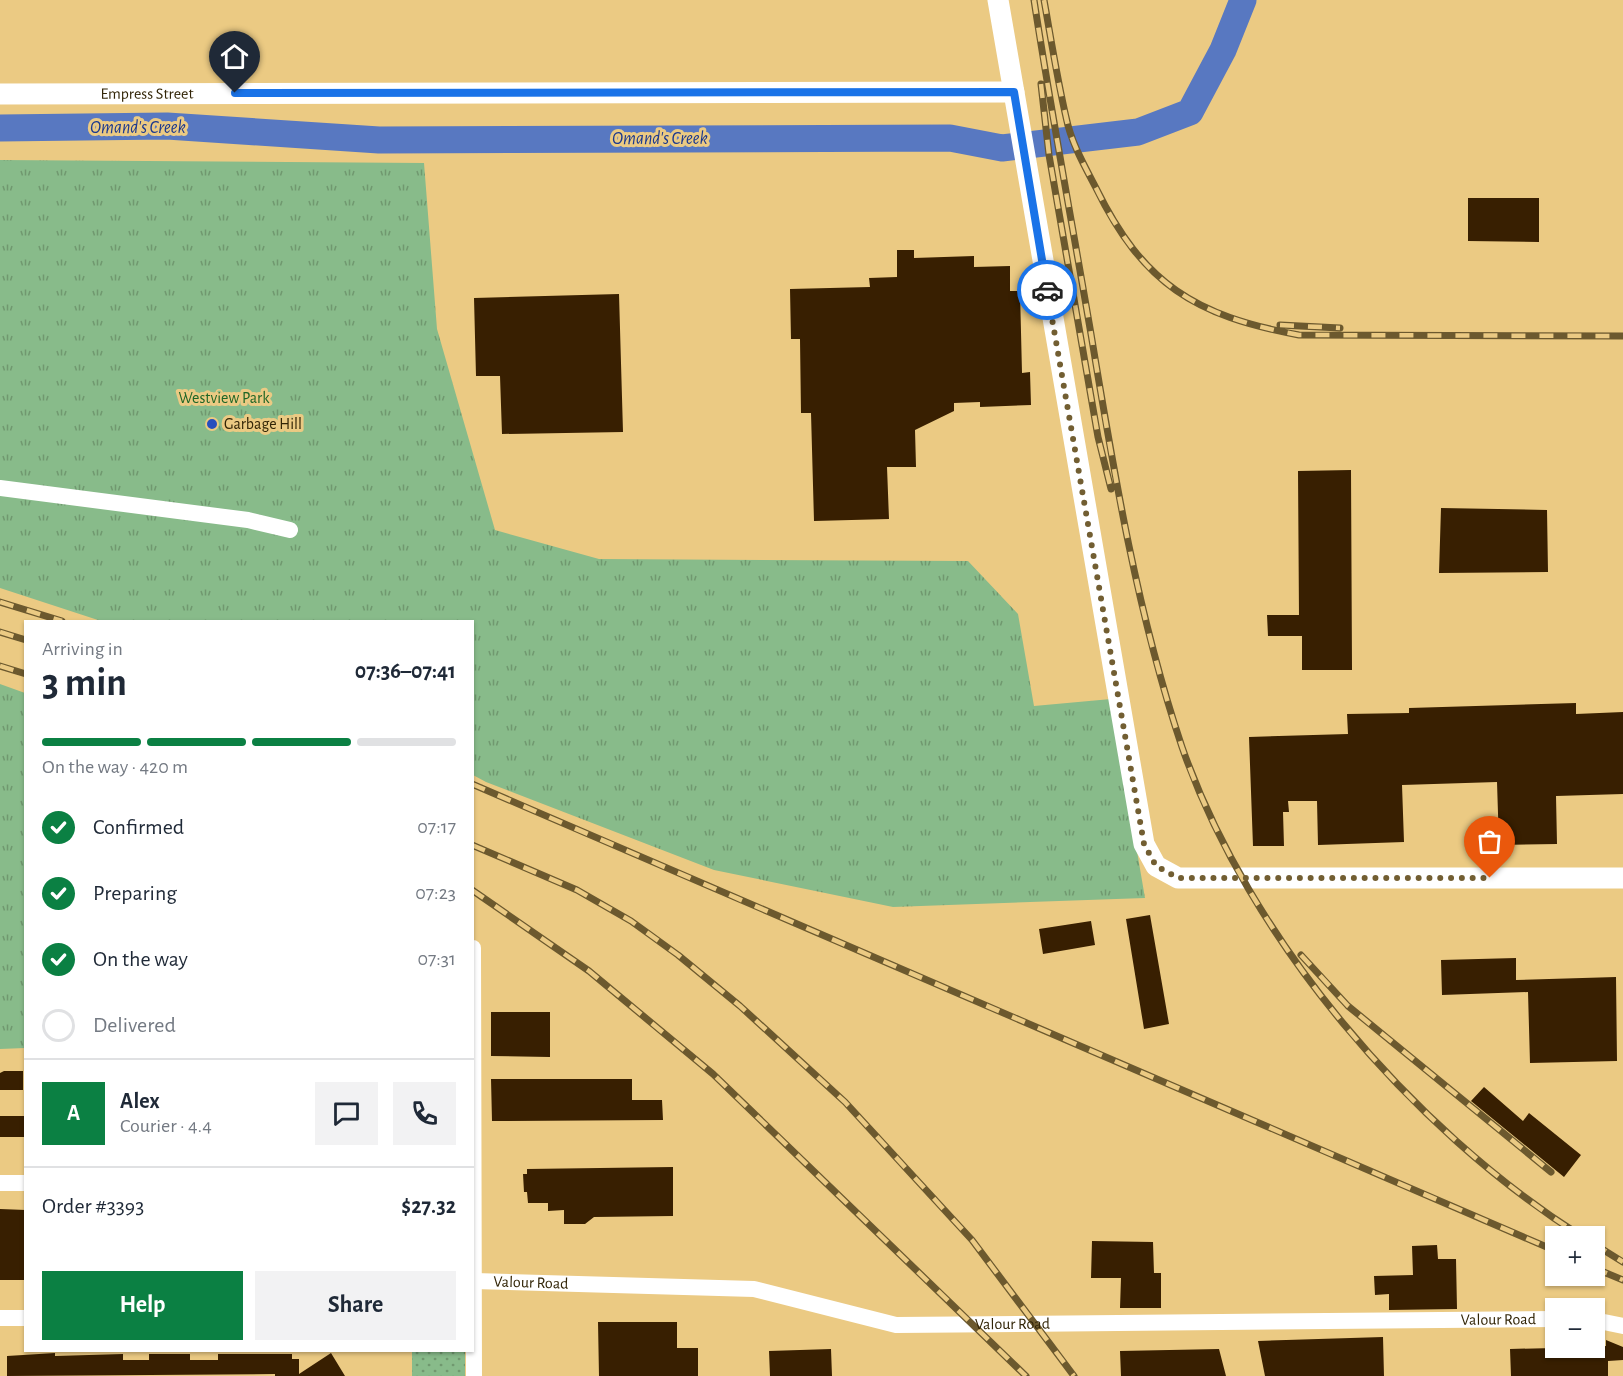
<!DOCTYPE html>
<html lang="en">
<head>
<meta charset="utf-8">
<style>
  body { margin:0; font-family:"Alegreya Sans",sans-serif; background:#f2f2f3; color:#1f2937; height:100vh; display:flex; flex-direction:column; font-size:22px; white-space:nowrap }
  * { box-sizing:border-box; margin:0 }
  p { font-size:20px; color:#747a83 }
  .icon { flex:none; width:33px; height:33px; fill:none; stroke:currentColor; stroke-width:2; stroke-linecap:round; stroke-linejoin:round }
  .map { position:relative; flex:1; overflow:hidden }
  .drawer { position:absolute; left:24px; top:620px; width:450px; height:732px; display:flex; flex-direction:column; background:#fff; border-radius:0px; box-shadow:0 2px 4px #0004 }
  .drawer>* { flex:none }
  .buttons { position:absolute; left:1545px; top:1226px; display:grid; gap:12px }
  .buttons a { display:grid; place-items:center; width:60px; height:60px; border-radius:0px; background:#fff; box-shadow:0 2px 4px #0004; font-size:30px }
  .pin { position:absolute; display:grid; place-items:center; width:51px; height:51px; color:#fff; margin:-62px -26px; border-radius:50% 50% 50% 0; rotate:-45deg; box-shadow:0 0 6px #0007 }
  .pin .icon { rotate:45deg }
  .courier { position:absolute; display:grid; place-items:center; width:60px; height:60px; margin:-30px; border:4px solid #1a73e8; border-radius:50%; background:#fff; color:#222; box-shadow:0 2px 8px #0007 }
  .overview em { font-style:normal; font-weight:700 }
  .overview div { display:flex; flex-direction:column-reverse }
  .overview { display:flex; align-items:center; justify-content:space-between; height:102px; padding:0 18px }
  h1 { font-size:39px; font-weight:700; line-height:45px }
  .bar { display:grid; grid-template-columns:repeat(4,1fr); gap:9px 6px; align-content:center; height:72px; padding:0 18px }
  .bar i { height:8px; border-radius:4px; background:#e0e1e3 }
  .bar .current { background:#0b8043 }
  .bar p { grid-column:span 4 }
  .line { display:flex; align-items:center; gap:15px; padding:0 18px; border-top:2px solid #e0e1e3 }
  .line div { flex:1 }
  .round { display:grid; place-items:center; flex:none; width:63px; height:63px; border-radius:0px; background:#f2f2f3 }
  ol { padding:0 18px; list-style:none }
  li { display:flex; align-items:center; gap:18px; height:66px }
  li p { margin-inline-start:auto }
  li .icon { padding:6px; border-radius:50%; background:#0b8043; color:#fff; stroke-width:4 }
  li:last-child { color:#747a83 }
  li i { width:33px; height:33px; border:3px solid #e0e1e3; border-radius:50% }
  .primary-button { display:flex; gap:12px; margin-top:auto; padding:12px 18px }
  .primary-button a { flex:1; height:69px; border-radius:0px; background:#0b8043; color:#fff; font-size:24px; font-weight:700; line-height:69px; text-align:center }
  .primary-button a+a { background:#f2f2f3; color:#1f2937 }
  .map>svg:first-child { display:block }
  .grass { fill:url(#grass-dots) }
  .park { fill:url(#park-tufts) }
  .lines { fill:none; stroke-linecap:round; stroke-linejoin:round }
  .river { stroke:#5878c1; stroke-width:27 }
  .building { fill:#381f01 }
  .minor { stroke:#fff; stroke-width:16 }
  .tertiary { stroke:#fff; stroke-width:21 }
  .rail-casing { stroke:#6c592e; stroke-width:7 }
  .rail { stroke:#ebca83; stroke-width:4.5; stroke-dasharray:14; stroke-linecap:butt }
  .done { stroke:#725e32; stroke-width:6; stroke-dasharray:0 10.8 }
  .route { stroke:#1a73e8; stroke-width:8 }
  .poi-dot { fill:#284ebd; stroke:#ebca83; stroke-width:2 }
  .labels { text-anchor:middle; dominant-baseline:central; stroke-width:6; stroke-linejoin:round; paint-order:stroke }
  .street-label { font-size:16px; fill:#312406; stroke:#ebca83 }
  .park-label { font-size:16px; fill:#1d6526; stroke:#ebca83 }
  .poi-label { font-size:16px; fill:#312406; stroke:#ebca83; text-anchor:start }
  .water-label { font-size:18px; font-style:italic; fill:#1a388f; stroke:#ebca83 }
</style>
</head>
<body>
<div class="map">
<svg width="1623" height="1376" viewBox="0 0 1623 1376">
  <defs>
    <pattern id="grass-dots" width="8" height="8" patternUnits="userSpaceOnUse" patternTransform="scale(1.5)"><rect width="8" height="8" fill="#88bb8a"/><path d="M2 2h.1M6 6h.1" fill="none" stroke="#70986f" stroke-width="1.8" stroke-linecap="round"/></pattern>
    <pattern id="park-tufts" width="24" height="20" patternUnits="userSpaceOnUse" patternTransform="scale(1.5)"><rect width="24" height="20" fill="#88bb8a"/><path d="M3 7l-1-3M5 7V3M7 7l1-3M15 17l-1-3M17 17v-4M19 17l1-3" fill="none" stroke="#70986f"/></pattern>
  </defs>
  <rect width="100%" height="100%" fill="#ebca83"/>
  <path class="grass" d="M412 1350H465V1376H412Z"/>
  <path class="park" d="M0 160 424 163 437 329 495 530 599 559 968 561 1018 614 1034 706 1111 699 1145 898 893 907 714 870 486 782 473 775 472 621H101L0 588Z
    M0 684 25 693V1048L0 1049Z"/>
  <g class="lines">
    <path class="river" d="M0 128 167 126 379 140 950 138 1002 148 1138 132 1190 112 1223 50 1243 0"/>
  </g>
  <path class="building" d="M1468 198H1539V242L1468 241Z
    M897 250H914V258L974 256V267L1010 266V291H1020L1022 373 1030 372 1031 405 980 407V402L954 403V411L915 430 916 467H887L889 519 814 521 811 413H801L800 339H791L790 289 870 287 869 278 897 277Z
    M619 294 623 432 502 434 500 376H476L474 298Z
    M1351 470 1352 670H1302V636H1268L1267 615H1299L1298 471Z
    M1441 508 1547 510 1548 572 1439 573Z
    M1576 703V714L1623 712V794L1556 796 1557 844 1499 845 1497 782 1402 785 1404 842 1318 845 1317 801H1288L1289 812H1283L1284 846H1253L1249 737 1348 734 1347 714 1409 713V708Z
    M1150 915 1169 1024 1144 1029 1126 919Z
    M1091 921 1095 945 1043 954 1039 929Z
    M1516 958V980L1616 977 1617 1061 1530 1063 1528 992 1442 995 1441 960Z
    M491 1012H550V1057L491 1056Z
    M4 1071H23V1090H0V1073Z
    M491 1079H632V1100H662L663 1120 492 1121Z
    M1484 1087 1523 1121 1529 1113 1581 1155 1564 1177 1471 1101Z
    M0 1116H26V1137H0Z
    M673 1167V1216L594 1217 585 1224H564V1210L548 1211V1203H528L527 1192H524L523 1174H527V1169Z
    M0 1209 26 1210V1280H0Z
    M1092 1241 1153 1242 1154 1273H1161V1308H1120L1121 1278H1091Z
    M1437 1245 1438 1259H1456L1457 1309 1389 1310V1294L1375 1295 1374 1276 1413 1275 1412 1246Z
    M598 1322H677V1348H698V1376H599Z
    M1383 1337 1384 1376H1265L1258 1341Z
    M1606 1340 1623 1347V1360L1608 1361V1376H1511L1510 1349 1594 1347 1606 1346Z
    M831 1349 832 1376H770L769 1351Z
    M1219 1349 1226 1376H1121L1120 1351Z
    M55 1353V1356L123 1354V1360H149V1354H190V1360H218V1354H292V1359H299V1374L331 1353 345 1376H275V1374L7 1376V1356Z"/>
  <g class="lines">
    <g class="minor">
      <path d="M0 488 248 520 290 530"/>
      <path d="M473 948 474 1376"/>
      <path d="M0 1183H26"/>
      <path id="s1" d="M474 1281 754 1289 896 1325 1556 1319"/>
      <path d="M0 1318H26"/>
      <path d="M1594 1320 1623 1326"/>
    </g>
    <g class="tertiary">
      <path d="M998 0 1144 844 1156 866 1178 878H1623"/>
      <path id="s2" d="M0 94 1014 92"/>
    </g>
    <g class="rail-casing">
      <path id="rail" d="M1034 0C1051 111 1072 223 1091 334 1114 473 1137 613 1182 747 1249 939 1411 1128 1581 1236
        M1044 0C1051 39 1057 78 1066 117 1071 142 1084 165 1096 188 1143 284 1195 316 1299 335L1623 336
        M1041 84 1049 155 1098 437 1111 489
        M1280 325 1340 328
        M0 602 62 621
        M0 632 26 640
        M0 666 26 674
        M472 784 1556 1251
        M472 845 577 890 631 921 678 955 740 1006 845 1102 972 1240 1074 1376
        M472 890 589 971 713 1074 1026 1376
        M1301 955 1348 1006 1551 1172
        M1594 1244 1623 1262
        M1594 1268 1623 1280"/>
    </g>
    <use href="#rail" class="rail"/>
  </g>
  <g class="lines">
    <path class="done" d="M1047 290 1144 844 1156 866 1178 878H1490"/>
    <path class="route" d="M235 93 1014 92 1047 290"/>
  </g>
  <circle class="poi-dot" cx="212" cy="424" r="6"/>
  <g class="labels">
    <g class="street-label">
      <text stroke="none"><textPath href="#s2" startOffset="147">Empress Street</textPath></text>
      <text stroke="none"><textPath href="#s1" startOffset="57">Valour Road</textPath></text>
      <text stroke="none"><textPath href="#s1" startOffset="1029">Valour Road</textPath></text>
      <text stroke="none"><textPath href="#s1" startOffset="543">Valour Road</textPath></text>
    </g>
    <g class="park-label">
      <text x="224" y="398">Westview Park</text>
    </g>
    <g class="poi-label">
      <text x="224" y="424">Garbage Hill</text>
    </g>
    <g class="water-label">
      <text x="138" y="128">Omand's Creek</text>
      <text x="660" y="139">Omand's Creek</text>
    </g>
  </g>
</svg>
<div class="buttons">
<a>+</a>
<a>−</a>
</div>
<div class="pin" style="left:1490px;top:878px;background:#ea580c"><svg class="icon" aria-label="bag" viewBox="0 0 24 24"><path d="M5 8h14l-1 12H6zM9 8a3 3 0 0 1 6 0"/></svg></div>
<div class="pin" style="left:235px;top:93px;background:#1f2937"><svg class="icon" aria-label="home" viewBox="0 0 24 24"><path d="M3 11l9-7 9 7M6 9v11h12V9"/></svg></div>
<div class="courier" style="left:1047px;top:290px"><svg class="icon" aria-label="car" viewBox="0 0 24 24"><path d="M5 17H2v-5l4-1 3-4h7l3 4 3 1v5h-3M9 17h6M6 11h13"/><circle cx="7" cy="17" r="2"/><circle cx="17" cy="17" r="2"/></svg></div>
<section class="drawer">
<div class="overview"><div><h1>3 min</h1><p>Arriving in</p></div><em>07:36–07:41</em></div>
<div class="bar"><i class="current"></i><i class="current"></i><i class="current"></i><i></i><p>On the way · 420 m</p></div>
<ol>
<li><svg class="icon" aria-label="check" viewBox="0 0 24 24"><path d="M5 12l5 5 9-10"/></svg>Confirmed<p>07:17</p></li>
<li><svg class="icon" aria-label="check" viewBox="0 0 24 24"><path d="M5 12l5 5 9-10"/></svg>Preparing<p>07:23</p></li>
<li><svg class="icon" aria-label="check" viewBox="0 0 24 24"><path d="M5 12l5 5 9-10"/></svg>On the way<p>07:31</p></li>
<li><i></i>Delivered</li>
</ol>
<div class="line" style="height:108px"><b class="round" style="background:#0b8043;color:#fff">A</b><div><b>Alex</b><p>Courier · 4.4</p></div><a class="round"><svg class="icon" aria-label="chat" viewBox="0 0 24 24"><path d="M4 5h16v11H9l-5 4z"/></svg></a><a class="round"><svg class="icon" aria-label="phone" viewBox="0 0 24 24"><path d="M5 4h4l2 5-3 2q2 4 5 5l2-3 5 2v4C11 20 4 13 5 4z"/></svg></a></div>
<div class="line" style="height:78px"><div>Order #3393</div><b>$27.32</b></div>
<div class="primary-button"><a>Help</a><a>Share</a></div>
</section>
</div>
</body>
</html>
